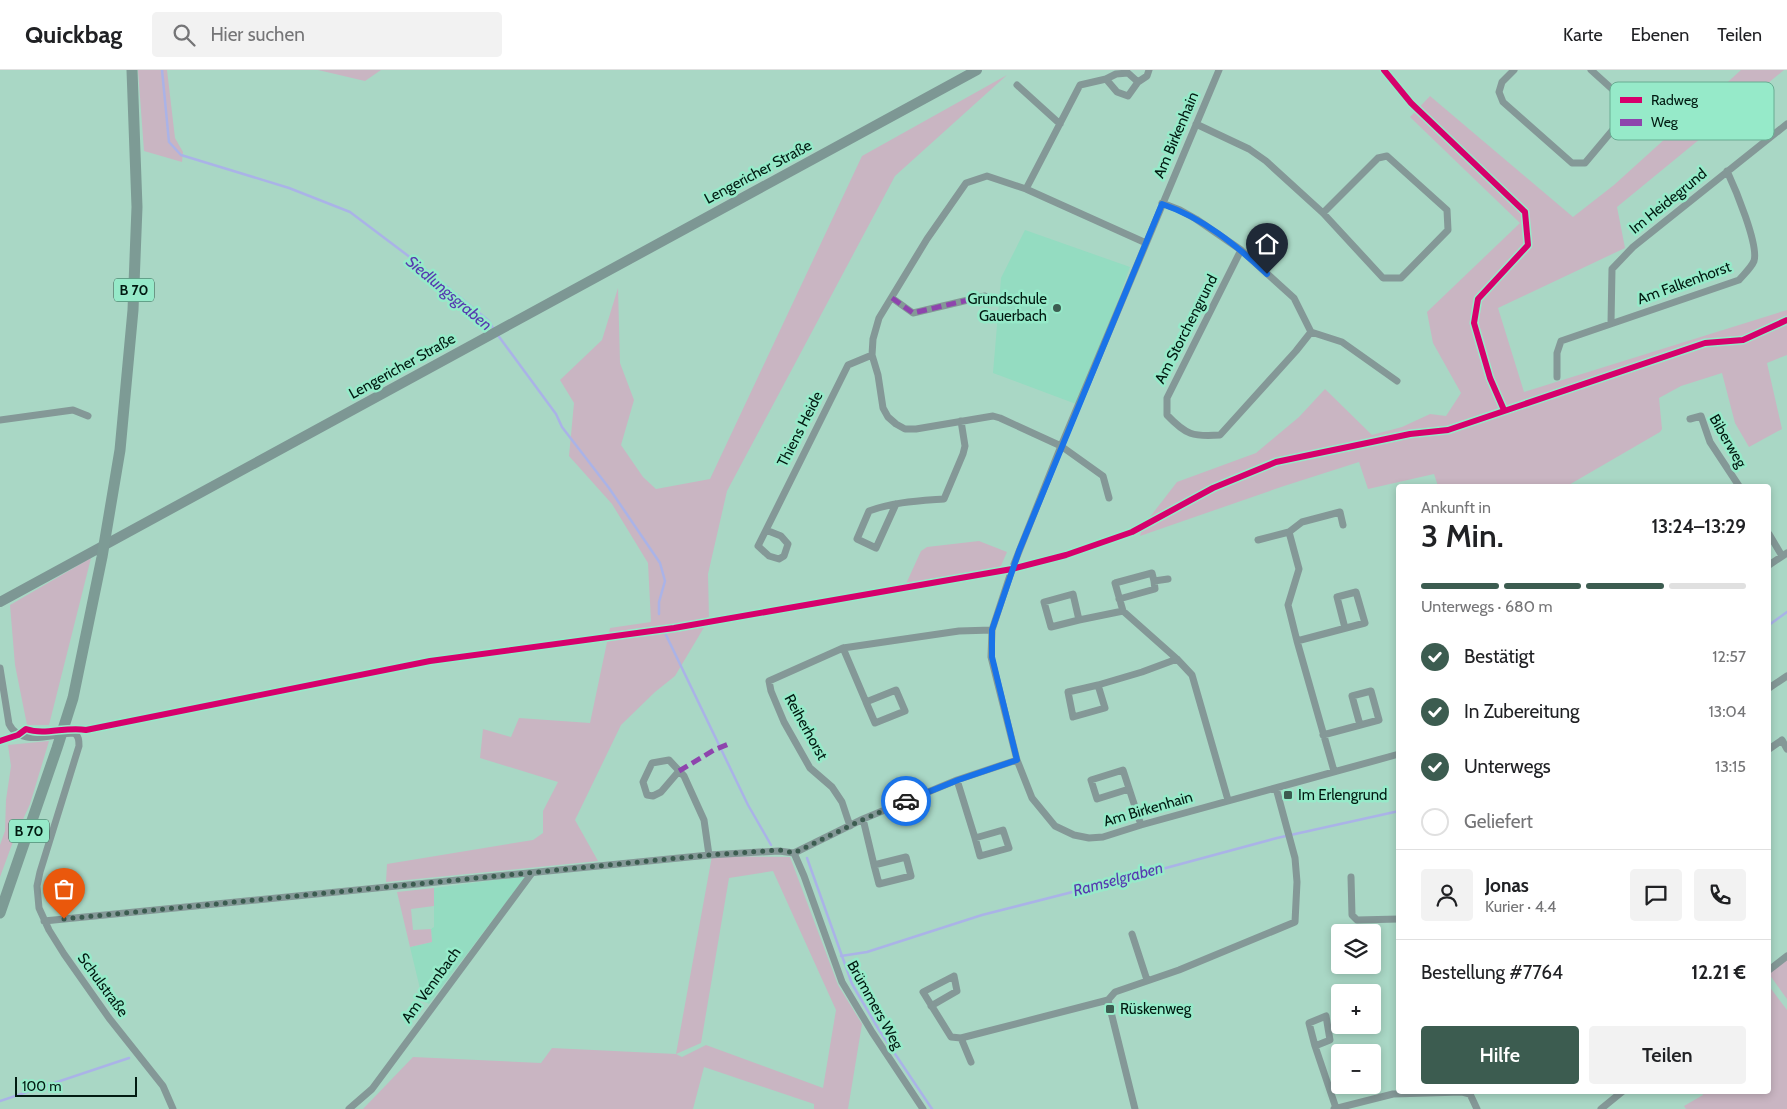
<!DOCTYPE html>
<html lang="de">
<head>
<meta charset="utf-8">
<style>
  body { margin:0; font-family:Cabin,sans-serif; background:#f2f2f2; color:#202124; height:100vh; display:flex; flex-direction:column; font-size:19px; white-space:nowrap }
  * { box-sizing:border-box; margin:0 }
  p { font-size:16px; color:#757577 }
  .icon { flex:none; width:28px; height:28px; fill:none; stroke:currentColor; stroke-width:2; stroke-linecap:round; stroke-linejoin:round }
  .map { position:relative; flex:1; overflow:hidden }
  .panel { position:absolute; left:1396px; top:414px; width:375px; height:610px; display:flex; flex-direction:column; background:#fff; border-radius:5px; box-shadow:0 2px 8px #0003 }
  .panel>* { flex:none }
  .controls { position:absolute; left:1331px; top:854px; display:grid; gap:10px }
  .controls a { display:grid; place-items:center; width:50px; height:50px; border-radius:5px; background:#fff; box-shadow:0 2px 8px #0003; font-size:25px }
  .scale { position:absolute; left:15px; bottom:12px; width:122px; box-sizing:border-box; padding-left:5px; border:2px solid #011a11; border-top:0; font-size:14px; line-height:18px; white-space:nowrap; color:#011a11; -webkit-text-stroke:4px #96eac9; paint-order:stroke }
  .pin { position:absolute; display:grid; place-items:center; width:42px; height:42px; color:#fff; margin:-51px -21px; border-radius:50% 50% 50% 0; rotate:-45deg; box-shadow:0 0 5px #0007 }
  .pin .icon { rotate:45deg }
  .courier { position:absolute; display:grid; place-items:center; width:50px; height:50px; margin:-25px; border:4px solid #1a73e8; border-radius:50%; background:#fff; color:#222; box-shadow:0 1px 6px #0007 }
  .summary em { font-style:normal; font-weight:600 }
  .summary div { display:flex; flex-direction:column-reverse }
  .summary { display:flex; align-items:center; justify-content:space-between; height:85px; padding:0 25px }
  h1 { font-size:32px; font-weight:600; line-height:38px }
  .bar { display:grid; grid-template-columns:repeat(4,1fr); gap:8px 5px; align-content:center; height:60px; padding:0 25px }
  .bar i { height:6px; border-radius:4px; background:#e0e0e0 }
  .bar .selected { background:#3c5c50 }
  .bar p { grid-column:span 4 }
  .line { display:flex; align-items:center; gap:12px; padding:0 25px; border-top:1px solid #e0e0e0 }
  .line div { flex:1 }
  .round { display:grid; place-items:center; flex:none; width:52px; height:52px; border-radius:5px; background:#f2f2f2 }
  ol { padding:0 25px; list-style:none }
  li { display:flex; align-items:center; gap:15px; height:55px }
  li p { margin-inline-start:auto }
  li .icon { padding:5px; border-radius:50%; background:#3c5c50; color:#fff; stroke-width:4 }
  li:last-child { color:#757577 }
  li i { width:28px; height:28px; border:2px solid #e0e0e0; border-radius:50% }
  .primary-button { display:flex; gap:10px; margin-top:auto; padding:10px 25px }
  .primary-button a { flex:1; height:58px; border-radius:5px; background:#3c5c50; color:#fff; font-size:20px; font-weight:600; line-height:58px; text-align:center }
  .primary-button a+a { background:#f2f2f2; color:#202124 }
  header { display:flex; align-items:center; gap:30px; box-sizing:border-box; height:70px; padding:0 25px; background:#fff; border-bottom:1px solid #e0e0e0 }
  header strong { font-size:24px }
  nav { display:flex; gap:28px; margin-inline-start:auto; font-size:18px }
  .search { width:350px; height:45px; background:#f2f2f2; display:flex; align-items:center; gap:12px; box-sizing:border-box; padding:0 18px; border-radius:5px; color:#757577; font-size:19px }
  .map>svg:first-child { display:block }
  .built { fill:#94dcc1 }
  .green { fill:#c9b5c2; fill-rule:evenodd }
  .lines { fill:none; stroke-linecap:round; stroke-linejoin:round }
  .stream { stroke:#aab3e7; stroke-width:2.5 }
  .street { stroke:#849897; stroke-width:7 }
  .secondary { stroke:#7d9794; stroke-width:10 }
  .primary { stroke:#7d9b95; stroke-width:11 }
  .quiet { stroke:#8e44ad; stroke-width:5; stroke-dasharray:10 5; stroke-linecap:butt }
  .cycleway-casing { stroke:#96eac9; stroke-width:9 }
  .cycleway { stroke:#d6006c; stroke-width:6 }
  .done { stroke:#3c5c50; stroke-width:5; stroke-dasharray:0 9 }
  .route { stroke:#1a73e8; stroke-width:6 }
  .poi-dot { fill:#3c5c50; stroke:#96eac9; stroke-width:2 }
  .labels { text-anchor:middle; dominant-baseline:central; stroke-width:5; stroke-linejoin:round; paint-order:stroke }
  .shield { fill:#96eac9; stroke:#2e5848; stroke-width:1 }
  .shield-label { font-size:14px; font-weight:bold; fill:#011a11 }
  .street-label { font-size:15px; fill:#011a11; stroke:#96eac9 }
  .poi-label { font-size:15px; fill:#011a11; stroke:#96eac9; text-anchor:start }
  .water-label { font-size:16px; font-style:italic; fill:#553ab0; stroke:#96eac9 }
  .key { fill:#96eac9; stroke:#69ac92; stroke-width:1 }
  .key-label { font-size:14px; fill:#011a11 }
</style>
</head>
<body>
<header>
<strong>Quickbag</strong>
<div class="search"><svg class="icon" aria-label="search" viewBox="0 0 24 24"><circle cx="10" cy="10" r="6"/><path d="M15 15l6 6"/></svg>Hier suchen</div>
<nav><a>Karte</a><a>Ebenen</a><a>Teilen</a></nav>
</header>
<div class="map">
<svg width="1787" height="1039" viewBox="0 0 1787 1039">
  <rect width="100%" height="100%" fill="#a9d7c5"/>
  <path class="built" d="M1025 160 1130 197 1109 256 1076 334 993 303 1001 208Z
    M526 806 429 934 423 931 410 877 432 872 431 859 434 857V818Z"/>
  <path class="green" d="M138 0H167L175 68 183 82 182 92 144 81Z
    M318 0H381L365 11Z
    M1741 0H1784L1617 137 1625 178 1498 238 1524 322 1787 240V285L1767 293 1782 359 1749 377 1735 353 1722 303 1681 316 1659 328 1662 359 1660 362 1567 416H1438L1434 404 1368 419 1359 392 1284 416 1140 466 1143 456 1177 412 1256 383 1299 347 1325 319 1372 365 1402 357 1430 344 1446 346 1461 323 1433 273 1427 242 1520 153 1410 47 1430 26 1573 147 1614 115Z
    M1007 5 895 106 727 421 708 504 709 549 675 606 655 622 621 655 575 750 598 791 386 812 387 794 533 770 543 763V741L558 712 480 688 483 659 511 667 519 648 590 653 610 558 651 552 648 493 612 434 569 386 574 333 560 310 602 270 618 218 620 293 634 330 621 375 643 407 656 419 710 409 862 86Z
    M979 471 1007 482 1000 498 905 516 921 481 927 477Z
    M91 488 49 655H27L15 595 10 535Z
    M49 671 30 734 14 769 0 807V775L5 761 6 730 11 696 8 675Z
    M712 786 790 787 838 915 862 954 848 1039H814V1034L704 997 693 1039H363L413 987 541 993 552 978 676 984ZM773 801 836 940 823 1018 706 975 682 987 676 984 701 973 729 808Z
    M434 818V836L411 839 413 860 431 859 432 872 410 877 397 822Z
    M1787 888V929L1769 904Z
    M1769 916 1787 940V1039H1686L1684 1036 1703 1025 1701 1021H1769Z"/>
  <g class="lines">
    <path class="stream" d="M162 0 169 72 181 85 289 118 350 142 419 194 489 251 494 260
      M497 264 556 344 562 357 609 418 660 493 665 511 659 532V544
      M1769 555 1787 542
      M666 565 748 735 771 775
      M807 788 852 914 879 960 932 1039
      M841 886 867 882 982 845 1151 802 1277 768 1399 741
      M0 1031 129 988"/>
    <path class="street" d="M1219 0 1061 376 1012 499 992 560 991 587 1017 690 1032 728 1055 756 1074 765 1089 768 1103 767 1141 755 1399 684
      M1514 0 1502 12 1499 22 1503 32 1572 93H1585L1632 37 1591 0
      M1106 9 1116 4 1128 3 1138 12
      M1017 15 1060 54
      M1196 54 1249 79 1266 91 1323 143 1383 208H1401L1448 160 1447 140 1387 86 1378 88 1323 143
      M1026 119 1080 15 1106 9 1117 22 1128 26 1138 12 1147 6 1149 0
      M1162 133 1180 140 1196 149 1241 180 1294 228 1311 262
      M1241 180 1167 328V345C1186 365 1193 367 1220 365L1296 281 1311 262
      M892 228 913 243 985 226
      M1611 253 1612 199 1633 177 1787 54
      M1311 262 1342 272 1397 311
      M1557 307V283L1561 271 1739 210C1744 204 1751 198 1754 191 1759 175 1735 118 1727 101
      M1690 349 1701 346 1710 372 1739 416
      M0 350 73 340 88 346
      M1109 428 1103 406 1061 376 1000 348 993 346 916 359H905L896 354 888 347 883 338 878 305 872 285 873 269 879 248 927 169 966 113 987 106 1026 119 1146 173
      M896 434 876 478 857 469 869 441C893 432 918 431 944 429L963 384 965 376 961 351
      M766 460 781 466 788 474 784 486 779 489 769 486 758 476 766 460 848 295 872 285
      M1289 462 1299 499 1288 535 1297 571 1334 701
      M1769 464 1782 486
      M1258 470 1289 462 1302 452 1340 442 1343 455
      M1769 495 1787 483
      M1119 529 1155 519 1154 511
      M1123 541 1115 513 1152 503 1154 511 1168 509
      M1079 550 1051 557 1044 532 1073 524 1079 550 1123 541 1177 589 1192 605 1228 730
      M1297 571 1365 553 1356 522 1337 527 1345 558
      M843 578 866 632 896 620 905 641 875 653 866 632
      M0 598 9 654C21 678 53 663 74 663 79 666 79 671 79 676L40 802 37 816 39 838 49 860 64 884 109 948 163 1016 173 1039
      M1098 615 1068 622 1073 647 1105 638 1098 615 1142 602 1177 589
      M1769 618 1787 606
      M1323 665 1379 650 1371 621 1352 626 1360 655
      M1769 679 1782 670 1787 679
      M679 701 661 722 653 726 647 725 643 712 652 693 669 690 684 706 704 750 709 785
      M957 710 975 768 1003 760 1009 778 980 786 975 768
      M1129 719 1097 729 1091 710 1123 700 1141 755
      M863 749 874 795 906 787 911 806 879 814 874 795
      M850 756 842 732 832 717 810 698 784 652 771 621 769 611 843 578 959 561 992 560
      M794 783 804 806 842 912 872 962 923 1039
      M1351 807 1352 845 1357 850 1399 849
      M44 851 709 785 779 781 794 783 863 749 957 710 1017 690
      M1132 864 1147 910
      M1769 900 1787 886
      M1108 930 1135 1039
      M931 936 957 921 954 906 923 922 951 967 961 968 1108 930 1115 922 1179 900 1295 852 1297 812 1295 788 1276 718
      M961 968 971 992
      M1315 976 1309 953 1326 946 1330 970 1315 976 1336 1038
      M349 1039 372 1019 532 803
      M1334 1039 1393 1024 1462 1022 1470 1024 1477 1039
      M1601 1039 1623 1021"/>
    <path class="secondary" d="M0 532 977 0"/>
    <path class="primary" d="M0 843 57 678 73 628 102 487 120 380 133 240 137 137 132 0"/>
    <path class="quiet" d="M892 228 913 243 985 226
      M679 701 714 680 731 673"/>
    <g class="cycleway-casing">
      <path id="cycleway" d="M1384 0 1411 33 1525 142 1528 175 1478 229 1474 253 1490 308 1504 340
        M0 671 18 665 26 659C45 666 66 656 86 660L430 591 674 558 1012 499 1066 485 1132 462 1213 418 1276 392 1410 364 1448 360 1705 273 1743 270 1787 250"/>
    </g>
    <use href="#cycleway" class="cycleway"/>
  </g>
  <g class="lines">
    <path class="done" d="M64 849 709 785 779 780 794 783 864 749 906 731"/>
    <path class="route" d="M906 731 958 710 1017 690 992 587V560L1019 481 1162 134C1203 148 1236 175 1267 204"/>
  </g>
  <g class="poi-dot">
    <circle cx="1057" cy="238" r="5"/>
    <rect x="1283" y="720" width="10" height="10" rx="2.5"/>
    <rect x="1105" y="934" width="10" height="10" rx="2.5"/>
  </g>
  <g class="labels">
    <g class="shield">
      <rect x="114" y="208.5" width="40" height="23" rx="4"/>
      <rect x="9" y="749.5" width="40" height="23" rx="4"/>
    </g>
    <g class="shield-label">
      <text x="134" y="220">B 70</text>
      <text x="29" y="761">B 70</text>
    </g>
    <g class="street-label">
      <text transform="translate(1176 65) rotate(-67)">Am Birkenhain</text>
      <text transform="translate(758 102) rotate(-28)">Lengericher Straße</text>
      <text transform="translate(1668 131) rotate(-39)">Im Heidegrund</text>
      <text transform="translate(1684 213) rotate(-20)">Am Falkenhorst</text>
      <text transform="translate(1186 259) rotate(-63)">Am Storchengrund</text>
      <text transform="translate(402 296) rotate(-29)">Lengericher Straße</text>
      <text transform="translate(800 359) rotate(-63)">Thiens Heide</text>
      <text transform="translate(1728 371) rotate(60)">Biberweg</text>
      <text transform="translate(806 657) rotate(61)">Reiherhorst</text>
      <text transform="translate(1148 739) rotate(-16)">Am Birkenhain</text>
      <text transform="translate(103 915) rotate(54)">Schulstraße</text>
      <text transform="translate(431 915) rotate(-54)">Am Vennbach</text>
      <text transform="translate(875 935) rotate(61)">Brümmers Weg</text>
    </g>
    <g class="poi-label">
      <text x="1047" y="229" text-anchor="end">Grundschule<tspan x="1047" dy="17">Gauerbach</tspan></text>
      <text x="1298" y="725">Im Erlengrund</text>
      <text x="1120" y="939">Rüskenweg</text>
    </g>
    <g class="water-label">
      <text transform="translate(449 223) rotate(40)">Siedlungsgraben</text>
      <text transform="translate(1118 809) rotate(-15)">Ramselgraben</text>
    </g>
  </g>
  <rect x="1610" y="12" width="164" height="58" rx="8" class="key"/>
  <rect x="1620" y="27" width="22" height="6" fill="#d6006c"/>
  <rect x="1620" y="49" width="22" height="7" fill="#8e44ad"/>
  <g class="key-label">
    <text x="1651" y="35">Radweg</text>
    <text x="1651" y="57">Weg</text>
  </g>
</svg>
<div class="controls">
<a><svg class="icon" aria-label="layers" viewBox="0 0 24 24"><path d="M12 4l9 5-9 5-9-5zM3 14l9 5 9-5"/></svg></a>
<a>+</a>
<a>−</a>
</div>
<div class="scale">100 m</div>
<div class="pin" style="left:64px;top:849px;background:#ea580c"><svg class="icon" aria-label="bag" viewBox="0 0 24 24"><path d="M5 8h14l-1 12H6zM9 8a3 3 0 0 1 6 0"/></svg></div>
<div class="pin" style="left:1267px;top:204px;background:#1f2937"><svg class="icon" aria-label="home" viewBox="0 0 24 24"><path d="M3 11l9-7 9 7M6 9v11h12V9"/></svg></div>
<div class="courier" style="left:906px;top:731px"><svg class="icon" aria-label="car" viewBox="0 0 24 24"><path d="M5 17H2v-5l4-1 3-4h7l3 4 3 1v5h-3M9 17h6M6 11h13"/><circle cx="7" cy="17" r="2"/><circle cx="17" cy="17" r="2"/></svg></div>
<section class="panel">
<div class="summary"><div><h1>3 Min.</h1><p>Ankunft in</p></div><em>13:24–13:29</em></div>
<div class="bar"><i class="selected"></i><i class="selected"></i><i class="selected"></i><i></i><p>Unterwegs · 680 m</p></div>
<ol>
<li><svg class="icon" aria-label="check" viewBox="0 0 24 24"><path d="M5 12l5 5 9-10"/></svg>Bestätigt<p>12:57</p></li>
<li><svg class="icon" aria-label="check" viewBox="0 0 24 24"><path d="M5 12l5 5 9-10"/></svg>In Zubereitung<p>13:04</p></li>
<li><svg class="icon" aria-label="check" viewBox="0 0 24 24"><path d="M5 12l5 5 9-10"/></svg>Unterwegs<p>13:15</p></li>
<li><i></i>Geliefert</li>
</ol>
<div class="line" style="height:90px"><a class="round"><svg class="icon" aria-label="person" viewBox="0 0 24 24"><circle cx="12" cy="8" r="4"/><path d="M4 21q1-7 8-7t8 7"/></svg></a><div><b>Jonas</b><p>Kurier · 4.4</p></div><a class="round"><svg class="icon" aria-label="chat" viewBox="0 0 24 24"><path d="M4 5h16v11H9l-5 4z"/></svg></a><a class="round"><svg class="icon" aria-label="phone" viewBox="0 0 24 24"><path d="M5 4h4l2 5-3 2q2 4 5 5l2-3 5 2v4C11 20 4 13 5 4z"/></svg></a></div>
<div class="line" style="height:65px"><div>Bestellung #7764</div><b>12.21 €</b></div>
<div class="primary-button"><a>Hilfe</a><a>Teilen</a></div>
</section>
</div>
</body>
</html>
